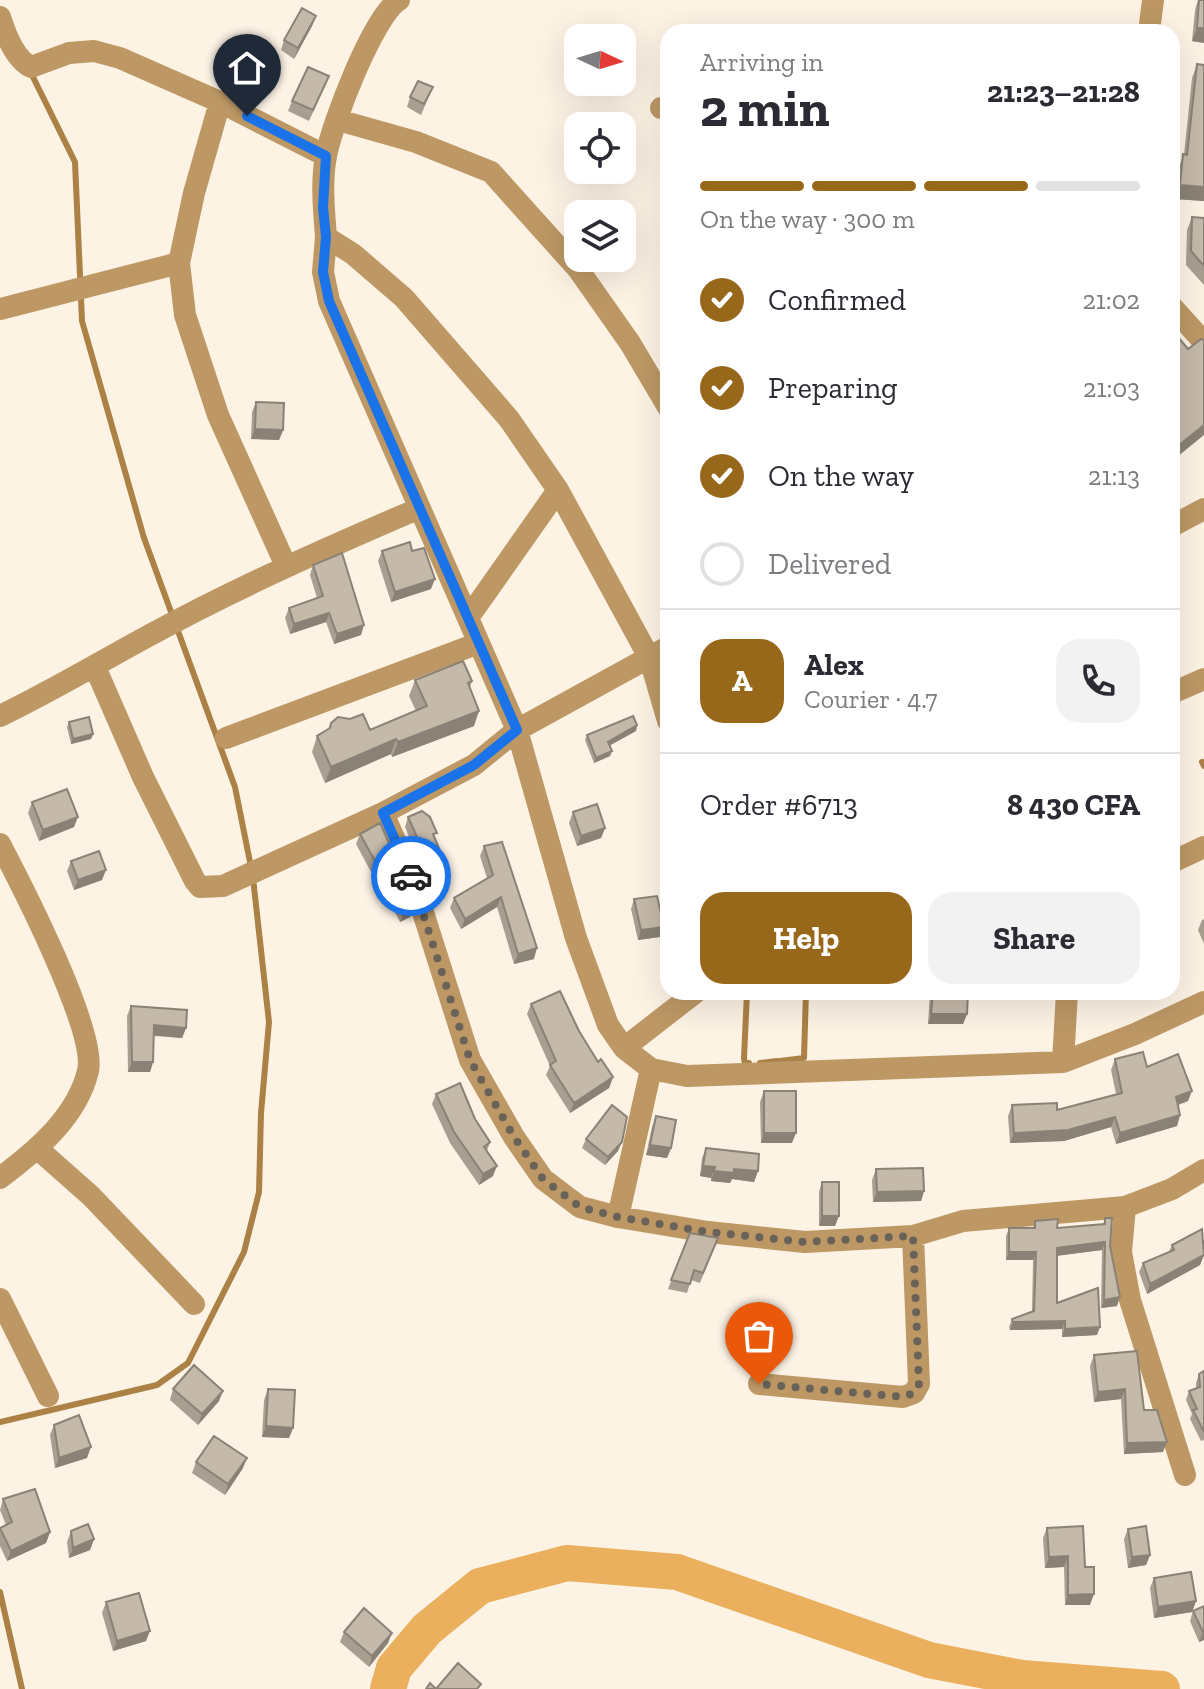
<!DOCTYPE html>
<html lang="en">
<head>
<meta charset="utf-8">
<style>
  body { margin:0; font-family:"Zilla Slab",serif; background:#f2f2f3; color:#2b2b33; height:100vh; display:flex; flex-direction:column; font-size:30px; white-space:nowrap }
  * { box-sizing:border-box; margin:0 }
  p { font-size:26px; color:#7c7c81 }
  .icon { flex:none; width:44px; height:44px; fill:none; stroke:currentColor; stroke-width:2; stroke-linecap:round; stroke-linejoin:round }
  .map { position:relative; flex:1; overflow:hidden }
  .drawer { position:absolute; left:660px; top:24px; width:520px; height:976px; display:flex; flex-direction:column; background:#fff; border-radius:24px; box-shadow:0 8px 32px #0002 }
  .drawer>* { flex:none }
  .needle { width:52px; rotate:94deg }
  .tools { position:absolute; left:564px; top:24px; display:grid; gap:16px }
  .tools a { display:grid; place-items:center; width:72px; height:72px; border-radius:16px; background:#fff; box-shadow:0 8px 32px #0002; font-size:40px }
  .pin { position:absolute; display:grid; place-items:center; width:68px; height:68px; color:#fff; margin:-82px -34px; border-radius:50% 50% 50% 0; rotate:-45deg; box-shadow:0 0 8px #0007 }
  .pin .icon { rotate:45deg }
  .courier { position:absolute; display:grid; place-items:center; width:80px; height:80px; margin:-40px; border:6px solid #1a73e8; border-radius:50%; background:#fff; color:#222; box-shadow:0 2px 10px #0007 }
  .head em { font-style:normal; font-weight:800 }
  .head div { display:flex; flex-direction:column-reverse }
  .head { display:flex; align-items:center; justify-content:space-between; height:136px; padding:0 40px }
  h1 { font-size:52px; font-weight:800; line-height:60px }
  .bar { display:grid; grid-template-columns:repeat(4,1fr); gap:12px 8px; align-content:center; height:96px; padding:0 40px }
  .bar i { height:10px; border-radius:6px; background:#e1e1e2 }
  .bar .selected { background:#98681a }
  .bar p { grid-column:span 4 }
  .line { display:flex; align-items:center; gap:20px; padding:0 40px; border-top:2px solid #e1e1e2 }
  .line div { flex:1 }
  .round { display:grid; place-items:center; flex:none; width:84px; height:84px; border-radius:24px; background:#f2f2f3 }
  ol { padding:0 40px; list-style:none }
  li { display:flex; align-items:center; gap:24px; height:88px }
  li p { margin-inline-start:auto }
  li .icon { padding:8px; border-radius:50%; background:#98681a; color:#fff; stroke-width:4 }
  li:last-child { color:#7c7c81 }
  li i { width:44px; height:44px; border:4px solid #e1e1e2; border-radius:50% }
  .cta { display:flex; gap:16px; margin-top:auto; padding:16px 40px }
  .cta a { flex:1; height:92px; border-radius:24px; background:#98681a; color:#fff; font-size:32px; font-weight:800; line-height:92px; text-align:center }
  .cta a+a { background:#f2f2f3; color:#2b2b33 }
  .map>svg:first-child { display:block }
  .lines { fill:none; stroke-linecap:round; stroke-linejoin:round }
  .stream { stroke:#ab8146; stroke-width:6 }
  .river { stroke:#eab05e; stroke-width:36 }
  .minor { stroke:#bd9865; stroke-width:22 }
  .wall { fill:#a99f91 }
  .shaded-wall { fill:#8a8276 }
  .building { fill:#c5b9a9; stroke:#8a8276; stroke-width:2 }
  .done { stroke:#686259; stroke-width:8; stroke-dasharray:0 14.4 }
  .route { stroke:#1a73e8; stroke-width:10 }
</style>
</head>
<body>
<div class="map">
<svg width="1204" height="1689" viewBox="0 0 1204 1689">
  <rect width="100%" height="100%" fill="#fdf3e5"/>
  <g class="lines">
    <path class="stream" d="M30 71 75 162 82 321 144 538 235 787 251 867
      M1202 762 1204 766
      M747 992 744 1058 745 1064 749 1063
      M780 1061 804 1058 806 992
      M760 1063 777 1061
      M0 1422 157 1385 188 1363 244 1252 259 1192 261 1113 269 1022 253 878
      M0 1592 22 1689"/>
    <path class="river" d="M388 1689 394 1668 427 1629 480 1586 567 1563 677 1572 929 1660 1022 1678 1162 1689"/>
    <path class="minor" d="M399 0C373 16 332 124 326 156 321 182 324 211 326 237L353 254 404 298 509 419 558 490 650 659 668 721
      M0 17C5 33 15 59 31 67L69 53 94 51 120 58 220 102 326 156
      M1149 32 1153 0
      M220 102 194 193 179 263 185 315 218 415 286 566
      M661 108H668
      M338 120 416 142 491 172 578 269 630 343 668 407
      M326 237 323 272 329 301 517 730 576 938 608 1025 624 1048 651 1069 687 1076 1063 1062 1135 1034 1204 1002
      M1172 307 1204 342
      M0 309 179 263
      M1172 526 1204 509
      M468 618 558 490
      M95 667 143 777 195 881 200 887 223 886 383 813 474 765 517 730 668 647
      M1172 693 1204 679
      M0 716C52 691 100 662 150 635 238 587 329 547 420 508
      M226 738 479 643
      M383 813 414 884 470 1060 514 1137 543 1179 580 1207 618 1217 708 1232 805 1242 913 1236 963 1221 1125 1207 1172 1189 1204 1170
      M0 844C21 884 97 1031 88 1071 77 1117 36 1151 0 1178
      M1172 862 1204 847
      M624 1048 696 992
      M1063 1062 1067 992
      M39 1150 91 1196 194 1304
      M1125 1207 1121 1252 1130 1300 1185 1475
      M618 1217 651 1069
      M0 1299 48 1396
      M759 1384 903 1397 914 1393 919 1384 913 1236"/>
  </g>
  <path class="wall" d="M1198 0H1204V43L1192 41 1195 10Z
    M316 16 312 26 294 59 281 50 284 40Z
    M1197 64 1204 201 1175 199 1178 168 1184 154 1192 78Z
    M325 86 309 121 288 111 292 101Z
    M433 87 421 115 407 107 410 97Z
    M1192 217 1204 218V285L1186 265 1187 230Z
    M256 402 283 430 279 440 251 439 252 412Z
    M382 551 431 589 391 602 378 561Z
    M313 565 361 635 334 644 326 622 290 634 285 618 289 608 317 598 310 575Z
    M415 680 472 681 470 687 474 726 392 757 391 754 325 783 312 752 317 736 328 729 331 723 370 730 416 711 409 696Z
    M69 722 93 734 91 739 71 744 67 727Z
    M637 725 636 731 610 745 612 751 610 756 594 763 585 740 587 735Z
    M32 802 74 827 39 841 28 813Z
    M573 812 605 828 601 838 577 846 569 823Z
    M408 817 443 858 440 869 425 875 405 827Z
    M360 834 414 907 410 917 400 922 373 870 371 872 356 844Z
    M484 846 534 959 514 964 497 907 461 929 450 908 454 898 487 878 480 856Z
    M71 861 102 880 74 890 67 871Z
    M634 899 660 937 638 940 631 909Z
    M1204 919V944L1198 930 1202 920Z
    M930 992H968L967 1014 963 1024H928Z
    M531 1004 579 1031 598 1062 613 1077 609 1088 570 1113 546 1075 550 1066 527 1014Z
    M131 1006 186 1028 182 1038 154 1036 153 1062 150 1072H128L127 1016Z
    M1115 1059 1147 1067 1188 1101 1178 1105 1180 1115 1177 1126 1116 1144 1111 1127 1064 1141 1010 1143 1008 1116 1012 1105 1057 1110 1116 1094 1111 1070Z
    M764 1091 792 1143H761L760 1102Z
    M436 1094 490 1142 487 1151 493 1176 479 1185 450 1143 432 1104Z
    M656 1116 671 1148 667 1158 646 1155 652 1127Z
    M586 1139 618 1151 605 1165 582 1148Z
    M706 1148 758 1171 754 1182 732 1179 730 1183 711 1181V1178L700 1176 702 1158Z
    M876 1169 924 1191 921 1201 873 1202 872 1180Z
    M822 1182 835 1226H819V1192Z
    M1105 1218 1110 1246 1117 1306 1101 1308 1102 1250 1057 1256V1303L1097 1335 1062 1337V1329L1010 1330 1009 1327 1012 1319 1032 1312 1033 1260H1006V1236L1009 1228H1033L1035 1221 1057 1228 1103 1224Z
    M690 1233 718 1238 700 1283 691 1280 687 1293 668 1289Z
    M1172 1245 1204 1255 1200 1265 1147 1294 1139 1272 1143 1263 1169 1252Z
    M1094 1355 1144 1410 1163 1452 1124 1454 1121 1399 1094 1402 1090 1366Z
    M1204 1371V1440L1201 1441 1190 1419 1192 1414 1186 1400 1189 1391 1196 1388V1383L1199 1374Z
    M173 1389 219 1401 198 1425 170 1400Z
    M268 1389 293 1428 289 1438 262 1437 264 1400Z
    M54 1425 87 1458 55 1468 50 1435Z
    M196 1462 243 1468 225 1495 192 1473Z
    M3 1499 50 1532 46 1543 7 1561 0 1546V1528L6 1525 0 1510Z
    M1047 1528 1085 1567 1090 1605H1065L1064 1567 1045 1568 1043 1538Z
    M1128 1529 1150 1555 1146 1565 1128 1568 1124 1539Z
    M71 1531 94 1539 90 1550 69 1558 67 1542Z
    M1154 1578 1196 1601 1192 1612 1154 1618 1150 1588Z
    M106 1602 146 1641 113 1651 102 1613Z
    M1204 1606V1640L1199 1642 1190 1621 1193 1611Z
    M344 1632 388 1643 369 1667 340 1642Z"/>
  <path class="shaded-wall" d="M316 16 312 26 294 59 298 48Z
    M1197 28H1204V43L1192 41Z
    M1180 185 1204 187V201L1175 199Z
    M1204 425V435L1172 461V451Z
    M255 429 283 430 279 440 251 439Z
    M435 579 431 589 391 602 395 592Z
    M329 613 326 622 290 634 294 624Z
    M364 625 361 635 334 644 337 634Z
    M479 711 474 726 392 757 398 742Z
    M637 725 636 731 607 747 608 742Z
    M93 734 91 739 71 744 73 739Z
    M396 739 391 754 325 783 331 767Z
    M612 751 610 756 594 763 596 758Z
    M78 817 74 827 39 841 43 830Z
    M605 828 601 838 577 846 581 836Z
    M443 858 440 869 425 875 429 864Z
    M106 870 102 880 74 890 78 880Z
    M501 897 497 907 461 929 465 919Z
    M414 907 410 917 400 922 404 911Z
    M664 927 660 937 638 940 641 930Z
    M537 948 534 959 514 964 518 954Z
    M931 1014H967L963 1024H928Z
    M154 1025 186 1028 182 1038 151 1035Z
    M132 1062H153L150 1072H128Z
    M613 1077 609 1088 570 1113 574 1103Z
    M1192 1091 1188 1101 1172 1107 1176 1097Z
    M1180 1115 1177 1126 1116 1144 1120 1133Z
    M1115 1117 1111 1127 1064 1141 1010 1143 1014 1133Z
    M764 1133H796L792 1143H761Z
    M622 1142 618 1151 605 1165 608 1157Z
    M650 1145 671 1148 667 1158 646 1155Z
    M497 1166 493 1176 479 1185 483 1174Z
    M703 1166 715 1167 711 1178 700 1176Z
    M734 1169 758 1171 754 1182 732 1179 730 1183 711 1181 714 1171Z
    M924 1191 921 1201 873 1202 877 1192Z
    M822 1216H839L835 1226H819Z
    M1105 1242 1102 1250 1054 1256 1057 1248Z
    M1009 1252H1036L1033 1260H1006Z
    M1204 1255 1200 1265 1147 1294 1150 1284Z
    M1120 1297 1117 1306 1101 1308 1104 1300Z
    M1065 1321 1062 1329 1010 1330 1013 1322Z
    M1100 1327 1097 1335 1062 1337 1065 1329Z
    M1125 1389 1121 1399 1094 1402 1098 1392Z
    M223 1391 219 1401 198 1425 202 1414Z
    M266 1426 293 1428 289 1438 262 1437Z
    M1167 1442 1163 1452 1124 1454 1127 1443Z
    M91 1447 87 1458 55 1468 59 1458Z
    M247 1458 243 1468 225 1495 228 1484Z
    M50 1532 46 1543 7 1561 11 1551Z
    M94 1539 90 1550 69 1558 73 1548Z
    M1150 1555 1146 1565 1128 1568 1132 1557Z
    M1068 1556 1064 1567 1045 1568 1049 1557Z
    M1094 1594 1090 1605H1065L1068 1595Z
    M1196 1601 1192 1612 1154 1618 1158 1607Z
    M150 1631 146 1641 113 1651 117 1641Z
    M1204 1631V1640L1199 1642 1203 1632Z
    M392 1633 388 1643 369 1667 372 1656Z"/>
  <path class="building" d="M1199 0H1204V28H1197Z
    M302 8 316 16 298 48 284 40Z
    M1197 64 1204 65V187L1180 185 1183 154 1187 155Z
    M308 67 329 76 313 110 292 101Z
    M418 81 433 87 424 104 410 97Z
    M1192 217 1204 218V266L1191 251Z
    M1172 330 1188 349 1201 339 1204 340V425L1172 451V394L1174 392 1172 389Z
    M256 402 284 403 283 430 255 429Z
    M410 542 412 551 424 548 435 579 395 592 382 551Z
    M342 553 364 625 337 634 329 613 294 624 289 608 323 596 313 565Z
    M463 661 472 681 468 683 479 711 398 742 396 739 331 767 317 736 330 728 331 723 338 717 350 719 363 714 370 730 427 706 415 680Z
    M633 716 637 725 608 742 612 751 596 758 587 735Z
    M89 717 93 734 73 739 69 722Z
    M67 789 78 817 43 830 32 802Z
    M597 804 605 828 581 836 573 812Z
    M422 811 430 817 437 833 433 834 443 858 429 864 408 817Z
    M380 823 405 879 414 907 404 911 377 860 375 861 360 834Z
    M502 842 537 948 518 954 501 897 465 919 454 898 493 875 484 846Z
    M99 851 106 870 78 880 71 861Z
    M657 896 664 927 641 930 634 899Z
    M560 991 579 1031 598 1062 601 1059 613 1077 574 1103 550 1065 556 1061 531 1004Z
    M933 992H968L967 1014H931Z
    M131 1006 187 1010 186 1028 154 1025 153 1062H132Z
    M1143 1052 1147 1067 1178 1054 1192 1091 1176 1097 1180 1115 1120 1133 1115 1117 1068 1130 1014 1133 1012 1105 1057 1103V1110L1122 1093 1115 1059Z
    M460 1083 475 1119 490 1142 484 1147 497 1166 483 1174 454 1132 436 1094Z
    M764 1091H796V1133H764Z
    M612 1105 627 1117 622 1142 608 1157 586 1139Z
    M656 1116 676 1120 671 1148 650 1145Z
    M706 1148 759 1154 758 1171 734 1169V1173L714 1171 715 1167 703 1166Z
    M923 1168 924 1191 877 1192 876 1169Z
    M822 1182H839V1216H822Z
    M1105 1218H1112L1110 1246 1120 1297 1104 1300 1105 1242 1057 1248V1303L1098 1288 1100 1327 1065 1329V1321L1013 1322 1012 1319 1034 1311 1036 1252H1009V1228H1035V1221L1058 1219 1057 1228 1105 1224Z
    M1202 1229 1204 1255 1150 1284 1143 1263 1174 1250 1172 1245Z
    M690 1233 718 1238 703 1273 694 1270 690 1284 671 1280Z
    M1137 1351 1144 1410H1157L1167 1442 1127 1443 1125 1389 1098 1392 1094 1355Z
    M194 1365 223 1391 202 1414 173 1389Z
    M1204 1371V1432L1193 1410 1197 1409 1189 1391 1200 1387 1199 1374Z
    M268 1389 295 1390 293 1428 266 1426Z
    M79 1415 91 1447 59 1458 54 1425Z
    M214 1436 247 1458 228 1484 196 1462Z
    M35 1489 50 1532 11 1551 0 1528 12 1522 3 1499Z
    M88 1524 94 1539 73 1548 71 1531Z
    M1083 1526 1085 1567H1094V1594L1068 1595V1556L1049 1557 1047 1528Z
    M1146 1526 1150 1555 1132 1557 1128 1529Z
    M1191 1572 1196 1601 1158 1607 1154 1578Z
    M139 1593 150 1631 117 1641 106 1602Z
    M1204 1606V1631L1203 1632 1193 1611Z
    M364 1608 392 1633 372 1656 344 1632Z
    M458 1663 481 1684 477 1689H426L430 1683 436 1689Z"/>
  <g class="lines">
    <path class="done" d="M411 876 470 1060 514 1137 543 1179 580 1207 618 1217 708 1232 805 1242 913 1236 919 1384 914 1393 903 1397 759 1384"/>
    <path class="route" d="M247 116 326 156 323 207 326 237 323 272 329 301 517 730 474 765 383 813 411 876"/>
  </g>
</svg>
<div class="tools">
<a><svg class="needle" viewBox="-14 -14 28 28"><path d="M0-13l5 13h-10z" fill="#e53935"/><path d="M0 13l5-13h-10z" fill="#7c7c81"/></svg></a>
<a><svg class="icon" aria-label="locate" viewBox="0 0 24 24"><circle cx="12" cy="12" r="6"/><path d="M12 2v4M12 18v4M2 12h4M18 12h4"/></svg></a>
<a><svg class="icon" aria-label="layers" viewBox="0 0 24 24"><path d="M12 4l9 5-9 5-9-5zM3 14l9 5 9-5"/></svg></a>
</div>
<div class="pin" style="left:759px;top:1384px;background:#ea580c"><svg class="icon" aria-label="bag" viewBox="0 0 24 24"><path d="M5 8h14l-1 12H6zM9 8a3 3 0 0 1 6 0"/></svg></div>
<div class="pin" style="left:247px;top:116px;background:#1f2937"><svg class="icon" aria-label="home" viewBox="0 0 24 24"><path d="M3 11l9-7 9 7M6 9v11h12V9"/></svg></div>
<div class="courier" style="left:411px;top:876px"><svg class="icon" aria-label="car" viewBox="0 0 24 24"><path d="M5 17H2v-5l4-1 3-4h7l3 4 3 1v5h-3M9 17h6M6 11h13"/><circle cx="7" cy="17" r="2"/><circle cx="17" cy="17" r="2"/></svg></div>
<section class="drawer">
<div class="head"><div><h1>2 min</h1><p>Arriving in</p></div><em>21:23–21:28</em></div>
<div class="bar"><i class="selected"></i><i class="selected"></i><i class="selected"></i><i></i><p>On the way · 300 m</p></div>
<ol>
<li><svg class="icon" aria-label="check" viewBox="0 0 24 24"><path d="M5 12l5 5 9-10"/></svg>Confirmed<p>21:02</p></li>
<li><svg class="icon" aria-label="check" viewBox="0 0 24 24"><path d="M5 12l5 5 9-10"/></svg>Preparing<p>21:03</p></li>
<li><svg class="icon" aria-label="check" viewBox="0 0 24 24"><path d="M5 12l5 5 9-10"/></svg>On the way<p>21:13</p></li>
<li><i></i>Delivered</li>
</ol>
<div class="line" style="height:144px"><b class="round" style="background:#98681a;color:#fff">A</b><div><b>Alex</b><p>Courier · 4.7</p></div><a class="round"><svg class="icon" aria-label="phone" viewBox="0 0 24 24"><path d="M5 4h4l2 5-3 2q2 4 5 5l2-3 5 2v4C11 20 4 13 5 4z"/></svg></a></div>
<div class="line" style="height:104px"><div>Order #6713</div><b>8 430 CFA</b></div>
<div class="cta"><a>Help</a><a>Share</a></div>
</section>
</div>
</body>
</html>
